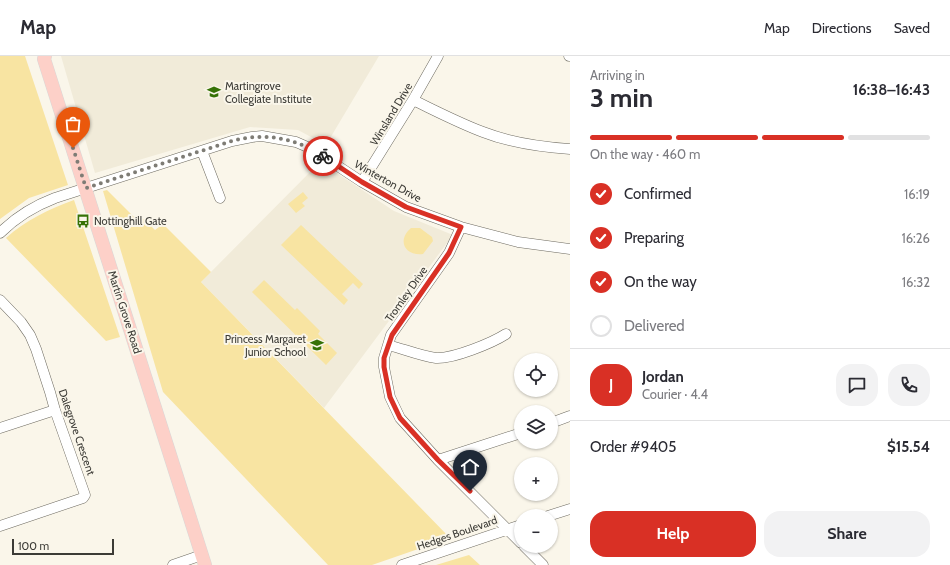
<!DOCTYPE html>
<html lang="en">
<head>
<meta charset="utf-8">
<style>
  body { margin:0; font-family:Cabin,sans-serif; background:#f2f2f3; color:#2b2b33; height:100vh; display:flex; flex-direction:column; font-size:15px; white-space:nowrap }
  * { box-sizing:border-box; margin:0 }
  p { font-size:13px; color:#7c7c81 }
  .icon { flex:none; width:22px; height:22px; fill:none; stroke:currentColor; stroke-width:2; stroke-linecap:round; stroke-linejoin:round }
  .map { position:relative; flex:1; overflow:hidden }
  .side { display:flex; flex-direction:column; background:#fff; width:380px }
  .side>* { flex:none }
  .fabs { position:absolute; left:514px; top:297px; display:grid; gap:8px }
  .fabs a { display:grid; place-items:center; width:44px; height:44px; border-radius:50%; background:#fff; box-shadow:0 1px 3px #0004; font-size:20px }
  .scale { position:absolute; left:12px; bottom:10px; width:102px; box-sizing:border-box; padding-left:4px; border:2px solid #3c3b36; border-top:0; font-size:11px; line-height:14px; white-space:nowrap; color:#3c3b36; -webkit-text-stroke:3px #faf6ea; paint-order:stroke }
  .pin { position:absolute; display:grid; place-items:center; width:34px; height:34px; color:#fff; margin:-41px -17px; border-radius:50% 50% 50% 0; rotate:-45deg; box-shadow:0 0 4px #0007 }
  .pin .icon { rotate:45deg }
  .courier { position:absolute; display:grid; place-items:center; width:40px; height:40px; margin:-20px; border:3px solid #d93025; border-radius:50%; background:#fff; color:#222; box-shadow:0 1px 5px #0007 }
  .summary em { font-style:normal; font-weight:700 }
  .summary div { display:flex; flex-direction:column-reverse }
  .summary { display:flex; align-items:center; justify-content:space-between; height:68px; padding:0 20px }
  h1 { font-size:26px; font-weight:700; line-height:30px }
  .bar { display:grid; grid-template-columns:repeat(4,1fr); gap:6px 4px; align-content:center; height:48px; padding:0 20px }
  .bar i { height:5px; border-radius:3px; background:#e1e1e2 }
  .bar .active { background:#d93025 }
  .bar p { grid-column:span 4 }
  .line { display:flex; align-items:center; gap:10px; padding:0 20px; border-top:1px solid #e1e1e2 }
  .line div { flex:1 }
  .round { display:grid; place-items:center; flex:none; width:42px; height:42px; border-radius:16px; background:#f2f2f3 }
  ol { padding:0 20px; list-style:none }
  li { display:flex; align-items:center; gap:12px; height:44px }
  li p { margin-inline-start:auto }
  li .icon { padding:4px; border-radius:50%; background:#d93025; color:#fff; stroke-width:4 }
  li:last-child { color:#7c7c81 }
  li i { width:22px; height:22px; border:2px solid #e1e1e2; border-radius:50% }
  .button { display:flex; gap:8px; margin-top:auto; padding:8px 20px }
  .button a { flex:1; height:46px; border-radius:16px; background:#d93025; color:#fff; font-size:16px; font-weight:700; line-height:46px; text-align:center }
  .button a+a { background:#f2f2f3; color:#2b2b33 }
  header { display:flex; align-items:center; gap:24px; box-sizing:border-box; height:56px; padding:0 20px; background:#fff; border-bottom:1px solid #e1e1e2 }
  header strong { font-size:19px }
  nav { display:flex; gap:22px; margin-inline-start:auto; font-size:14px }
  main { display:flex; flex:1; min-height:0 }
  .map>svg:first-child { display:block }
  .built { fill:#f1ebd9 }
  .green { fill:#f8e4a2 }
  .lines { fill:none; stroke-linecap:round; stroke-linejoin:round }
  .minor-casing { stroke:#6d6a60; stroke-width:11 }
  .major-casing { stroke:#d8d8d7; stroke-width:14 }
  .minor { stroke:#fff; stroke-width:10 }
  .major { stroke:#fdd0c8; stroke-width:13 }
  .done { stroke:#7e7c75; stroke-width:4; stroke-dasharray:0 7.2 }
  .route { stroke:#d93025; stroke-width:5 }
  .labels { text-anchor:middle; dominant-baseline:central; stroke-width:4; stroke-linejoin:round; paint-order:stroke }
  .poi-label { font-size:11px; fill:#3c3b36; stroke:#faf6ea; text-anchor:start }
  .street-label { font-size:11px; fill:#3c3b36; stroke:#faf6ea }
</style>
</head>
<body>
<header>
<strong>Map</strong>
<nav><a>Map</a><a>Directions</a><a>Saved</a></nav>
</header>
<main>
<div class="map">
<svg width="570" height="509" viewBox="0 0 570 509">
  <rect width="100%" height="100%" fill="#faf6ea"/>
  <path class="built" d="M61 0H379L326 89 298 74 250 71 95 117Z
    M320 106 394 155 453 179 324 352 201 226Z"/>
  <path class="green" d="M0 0H25L68 129 29 142 0 163Z
    M107 134 135 162 144 163 155 174 163 168 211 216 201 226 450 482 372 509H328L163 336 103 135Z
    M303 136 308 142 302 147 305 150 296 157 288 148Z
    M74 144 120 281 106 285 6 182C26 164 49 153 74 144Z
    M301 169 363 228 359 233 353 227 342 238 348 244 344 249 281 189Z
    M411 172H420L432 181 433 185 423 198C404 200 397 184 411 172Z
    M264 224 295 254 297 252 320 275 318 278 337 297 326 309 252 236Z
    M469 499 480 509H436Z"/>
  <g class="lines">
    <g class="minor-casing">
      <path id="minor" d="M569 0H570
        M413 44C436 55 459 67 483 76 511 87 541 91 570 93
        M202 95 220 142
        M362 126 413 44 438 0
        M461 171 449 197 391 279 384 302V311L390 341 400 362 438 404 521 487
        M0 177C16 161 34 150 55 142L232 85 252 81 262 80 296 86 312 93 362 126 406 151 461 171 518 186 570 193
        M0 244 21 266 30 279 36 293 50 336 55 354 85 439 83 442 0 470
        M388 289C404 293 420 300 436 302 453 303 492 287 506 278
        M551 367 570 360
        M0 372 55 354
        M438 404 521 377
        M548 460 570 453
        M524 490 543 509
        M173 509 202 499
        M402 509 521 469"/>
    </g>
    <g class="major-casing">
      <path id="major" d="M45 0 44 3 205 509"/>
    </g>
    <use href="#minor" class="minor"/>
    <use href="#major" class="major"/>
  </g>
  <g class="lines">
    <path class="done" d="M73 92 86 132 232 85C264 76 295 82 323 100"/>
    <path class="route" d="M323 100 362 126 406 151 461 171 449 197 392 279 384 302V311L390 341 400 362 438 404 470 435"/>
  </g>
  <defs>
    <g id="school-bare" transform="scale(1.08)"><path d="M0-5L7-2L0 1L-7-2ZM-4 1L0 2.5L4 1V4Q0 6-4 4Z" fill="#367206" stroke="#faf6ea" stroke-width="2.5" paint-order="stroke"/></g>
    <g id="bus-bare" transform="scale(1.08)"><path d="M-5-6H5V4H4V6H2V4H-2V6H-4V4H-5ZM-3.5-4V0h7V-4ZM-3.5 1.2v1.5H-2V1.2ZM2 1.2v1.5H3.5V1.2Z" fill="#367206" stroke="#faf6ea" stroke-width="2.5" paint-order="stroke"/></g>
  </defs>
  <g fill-rule="evenodd">
    <use href="#school-bare" x="214" y="36"/>
    <use href="#bus-bare" x="83" y="165"/>
    <use href="#school-bare" x="317" y="289"/>
  </g>
  <g class="labels">
    <g class="poi-label">
      <text x="225" y="30">Martingrove<tspan x="225" dy="13">Collegiate Institute</tspan></text>
      <text x="94" y="165">Nottinghill Gate</text>
      <text x="306" y="283" text-anchor="end">Princess Margaret<tspan x="306" dy="13">Junior School</tspan></text>
    </g>
    <g class="street-label">
      <text transform="translate(391 58) rotate(-59)">Winsland Drive</text>
      <text transform="translate(388 125) rotate(29)">Winterton Drive</text>
      <text transform="translate(406 238) rotate(-55)">Tromley Drive</text>
      <text transform="translate(125 256) rotate(72)">Martin Grove Road</text>
      <text transform="translate(77 376) rotate(71)">Dalegrove Crescent</text>
      <text transform="translate(457 477) rotate(-19)">Hedges Boulevard</text>
    </g>
  </g>
</svg>
<div class="fabs">
<a><svg class="icon" aria-label="locate" viewBox="0 0 24 24"><circle cx="12" cy="12" r="6"/><path d="M12 2v4M12 18v4M2 12h4M18 12h4"/></svg></a>
<a><svg class="icon" aria-label="layers" viewBox="0 0 24 24"><path d="M12 4l9 5-9 5-9-5zM3 14l9 5 9-5"/></svg></a>
<a>+</a>
<a>−</a>
</div>
<div class="scale">100 m</div>
<div class="pin" style="left:73px;top:92px;background:#ea580c"><svg class="icon" aria-label="bag" viewBox="0 0 24 24"><path d="M5 8h14l-1 12H6zM9 8a3 3 0 0 1 6 0"/></svg></div>
<div class="pin" style="left:470px;top:435px;background:#1f2937"><svg class="icon" aria-label="home" viewBox="0 0 24 24"><path d="M3 11l9-7 9 7M6 9v11h12V9"/></svg></div>
<div class="courier" style="left:323px;top:100px"><svg class="icon" aria-label="bike" viewBox="0 0 24 24"><circle cx="6" cy="16" r="4"/><circle cx="18" cy="16" r="4"/><path d="M6 16l4-8h5l3 8M10 8l3 8H6M13 5h3"/></svg></div>
</div>
<section class="side">
<div class="summary"><div><h1>3 min</h1><p>Arriving in</p></div><em>16:38–16:43</em></div>
<div class="bar"><i class="active"></i><i class="active"></i><i class="active"></i><i></i><p>On the way · 460 m</p></div>
<ol>
<li><svg class="icon" aria-label="check" viewBox="0 0 24 24"><path d="M5 12l5 5 9-10"/></svg>Confirmed<p>16:19</p></li>
<li><svg class="icon" aria-label="check" viewBox="0 0 24 24"><path d="M5 12l5 5 9-10"/></svg>Preparing<p>16:26</p></li>
<li><svg class="icon" aria-label="check" viewBox="0 0 24 24"><path d="M5 12l5 5 9-10"/></svg>On the way<p>16:32</p></li>
<li><i></i>Delivered</li>
</ol>
<div class="line" style="height:72px"><b class="round" style="background:#d93025;color:#fff">J</b><div><b>Jordan</b><p>Courier · 4.4</p></div><a class="round"><svg class="icon" aria-label="chat" viewBox="0 0 24 24"><path d="M4 5h16v11H9l-5 4z"/></svg></a><a class="round"><svg class="icon" aria-label="phone" viewBox="0 0 24 24"><path d="M5 4h4l2 5-3 2q2 4 5 5l2-3 5 2v4C11 20 4 13 5 4z"/></svg></a></div>
<div class="line" style="height:52px"><div>Order #9405</div><b>$15.54</b></div>
<div class="button"><a>Help</a><a>Share</a></div>
</section>
</main>
</body>
</html>
